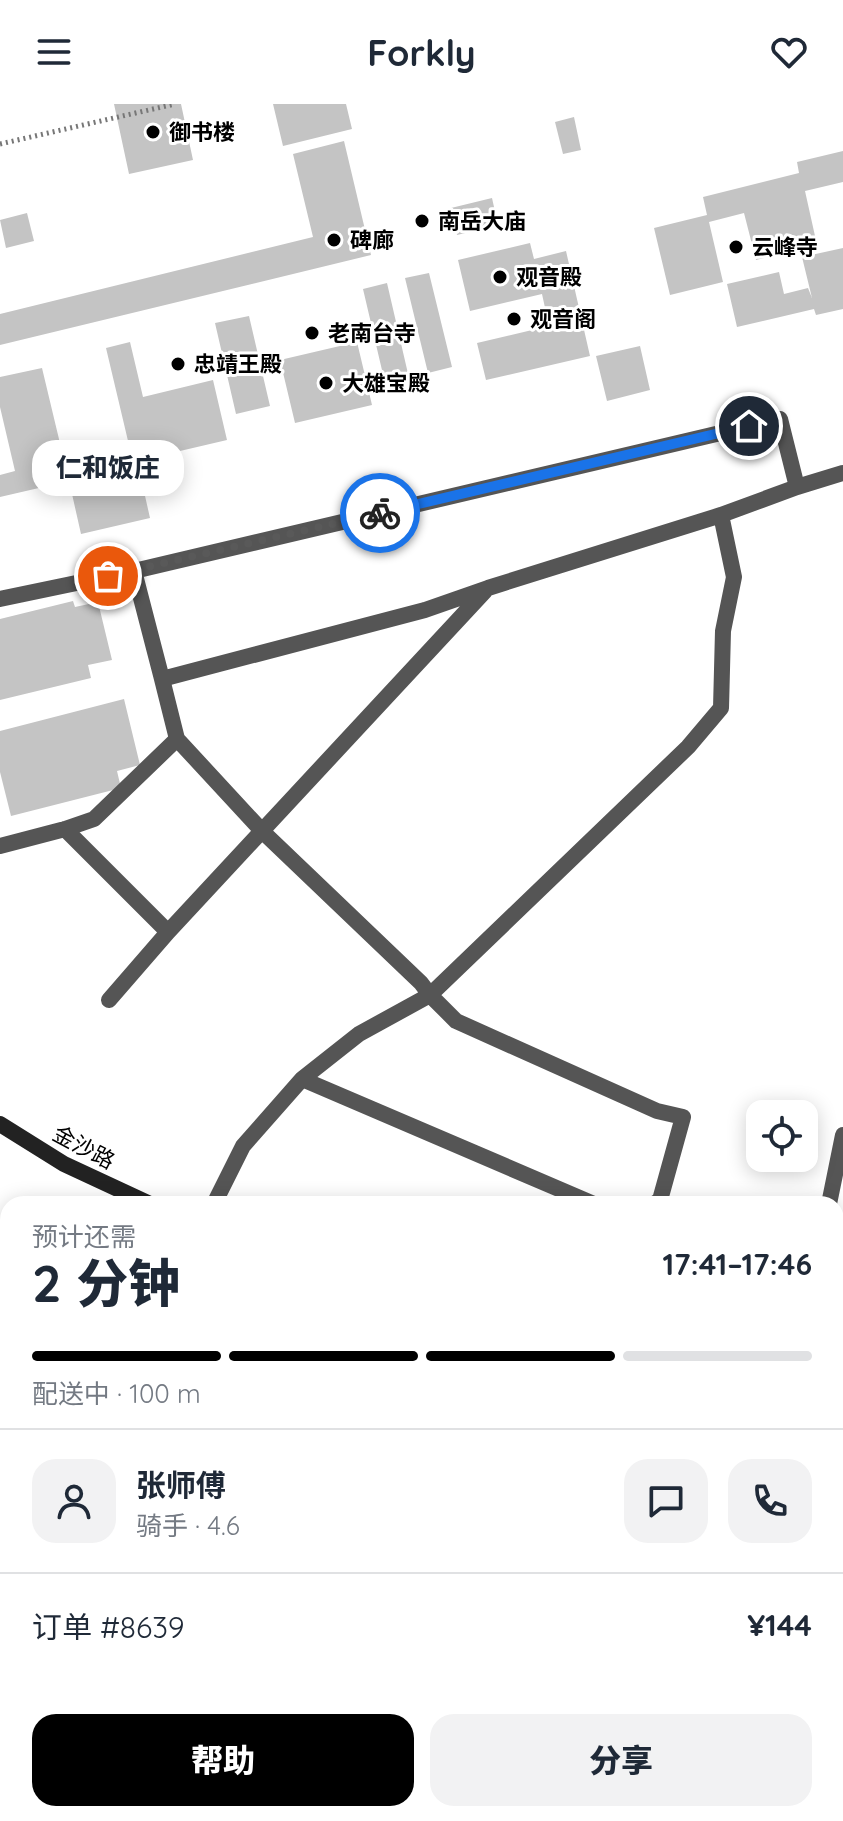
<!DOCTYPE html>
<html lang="zh">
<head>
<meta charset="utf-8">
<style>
  body { margin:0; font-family:Quicksand,"Noto Sans SC",sans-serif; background:#f2f2f3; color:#1f2937; height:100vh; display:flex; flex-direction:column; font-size:30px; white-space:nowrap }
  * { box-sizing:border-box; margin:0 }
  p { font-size:26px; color:#747a83 }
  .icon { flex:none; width:44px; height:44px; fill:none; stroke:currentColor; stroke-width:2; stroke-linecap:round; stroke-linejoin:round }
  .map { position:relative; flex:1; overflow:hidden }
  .side { position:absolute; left:0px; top:1092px; width:844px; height:626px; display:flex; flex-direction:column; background:#fff; border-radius:24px 24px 0 0; box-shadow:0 4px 20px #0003 }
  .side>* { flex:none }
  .buttons { position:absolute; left:746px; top:996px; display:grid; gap:16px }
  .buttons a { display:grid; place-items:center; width:72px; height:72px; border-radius:16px; background:#fff; box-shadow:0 4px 20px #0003; font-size:40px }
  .pin { position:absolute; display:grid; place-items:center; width:68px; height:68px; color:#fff; margin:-34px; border:4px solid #fff; border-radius:50%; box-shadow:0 2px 8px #0007 }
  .courier { position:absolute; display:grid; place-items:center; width:80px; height:80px; margin:-40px; border:6px solid #1a73e8; border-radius:50%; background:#fff; color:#222; box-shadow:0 2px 10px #0007 }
  .bubble { position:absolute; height:56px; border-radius:24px; background:#fff; box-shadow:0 4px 20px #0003; font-size:26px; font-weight:800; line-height:56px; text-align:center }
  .summary em { font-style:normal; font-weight:800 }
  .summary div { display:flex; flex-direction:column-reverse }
  .summary { display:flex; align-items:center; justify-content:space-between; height:136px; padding:0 32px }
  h1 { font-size:52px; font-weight:800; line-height:60px }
  .bar { display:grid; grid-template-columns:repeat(4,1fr); gap:12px 8px; align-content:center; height:96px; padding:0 32px }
  .bar i { height:10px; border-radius:6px; background:#e0e1e3 }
  .bar .selected { background:#000 }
  .bar p { grid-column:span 4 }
  .line { display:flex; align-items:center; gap:20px; padding:0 32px; border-top:2px solid #e0e1e3 }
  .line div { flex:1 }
  .round { display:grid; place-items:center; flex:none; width:84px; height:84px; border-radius:24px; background:#f2f2f3 }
  .primary-button { display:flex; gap:16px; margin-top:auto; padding:16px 32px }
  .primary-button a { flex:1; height:92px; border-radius:24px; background:#000; color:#fff; font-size:32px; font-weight:800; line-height:92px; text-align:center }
  .primary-button a+a { background:#f2f2f3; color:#1f2937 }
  header { display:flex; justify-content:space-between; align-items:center; height:104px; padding:0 32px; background:#fff; font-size:36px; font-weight:800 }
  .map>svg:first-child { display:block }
  .building { fill:#c4c4c4 }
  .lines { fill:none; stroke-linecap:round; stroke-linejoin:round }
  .path { stroke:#777; stroke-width:5; stroke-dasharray:2 4; stroke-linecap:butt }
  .street { stroke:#555; stroke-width:16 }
  .secondary { stroke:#222; stroke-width:16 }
  .done { stroke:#595959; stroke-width:8; stroke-dasharray:0 14.4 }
  .route { stroke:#1a73e8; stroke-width:10 }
  .poi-dot { fill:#000; stroke:#fff; stroke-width:3 }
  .labels { text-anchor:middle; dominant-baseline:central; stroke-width:6; stroke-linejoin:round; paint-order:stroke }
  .poi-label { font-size:22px; font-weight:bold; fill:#000; stroke:#fff; text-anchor:start }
  .street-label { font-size:22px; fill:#000; stroke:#fff }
</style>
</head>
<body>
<header><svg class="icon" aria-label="menu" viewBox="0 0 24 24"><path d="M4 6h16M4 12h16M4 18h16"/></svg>Forkly<svg class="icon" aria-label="heart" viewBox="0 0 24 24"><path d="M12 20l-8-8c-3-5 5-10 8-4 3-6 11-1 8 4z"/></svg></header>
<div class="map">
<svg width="843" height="1717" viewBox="0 0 843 1717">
  <rect width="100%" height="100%" fill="#fff"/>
  <path class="building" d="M114 0H181L193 56 129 70Z
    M273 0H346L352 25 283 42Z
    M574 13 581 46 563 50 555 18Z
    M344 37 371 151 0 241V210L313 133 293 50Z
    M843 47V78L805 87 817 141 756 156 744 109 709 118 723 178 670 191 654 124 707 111 703 93 799 69 797 58Z
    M492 94 498 121 457 131 451 104Z
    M27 109 34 137 6 144 0 116Z
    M530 139 534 155 566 147 590 252 486 276 477 239 549 222 542 190 470 207 458 156Z
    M843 144V205L816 211 814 205 737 223 727 180 779 168 784 190 808 184 812 194 802 153Z
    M429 169 452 263 428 269 405 174Z
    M387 179 409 274 385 279 363 185Z
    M249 212 270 302 236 310 215 219Z
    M130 238 143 293 213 276 227 336 133 358 106 244Z
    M357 238 372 301 295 319 280 256Z
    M640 242 650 286 607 297 596 252Z
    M42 264 69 377 0 393V371L15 367 0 303V273Z
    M141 374 150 414 81 430 72 390Z
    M73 497 75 503 98 498 112 556 88 561 91 574 0 596V515Z
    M124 595 140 661 117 667 121 684 11 712 0 668V627Z"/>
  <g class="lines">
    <path class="path" d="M0 40 175 0"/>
    <path class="street" d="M134 467 162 575
      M0 495 134 467 780 315 797 383
      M177 635 263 728 421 879 430 891 456 917 657 1007 683 1013 660 1096 654 1100
      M65 725 168 828 485 487
      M0 742 65 725 94 715 177 635 162 575 425 506 488 484 721 411 797 383 843 369
      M109 896 168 828
      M302 975 594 1100
      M214 1100 243 1042 302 975 359 930 430 891 688 643 721 604 723 527 734 473 721 411
      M829 1100 843 1031
      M126 1717 134 1710"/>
    <path class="secondary" d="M0 1020 64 1060 150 1100
      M836 1415 843 1418"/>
  </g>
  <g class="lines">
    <path class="done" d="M108 472 380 409"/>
    <path class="route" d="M380 409 749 322"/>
  </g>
  <g class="poi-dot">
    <circle cx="153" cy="28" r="8"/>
    <circle cx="422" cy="117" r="8"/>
    <circle cx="334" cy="136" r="8"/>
    <circle cx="736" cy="143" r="8"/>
    <circle cx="500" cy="173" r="8"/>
    <circle cx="514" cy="215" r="8"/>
    <circle cx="312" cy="229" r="8"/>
    <circle cx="178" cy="260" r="8"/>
    <circle cx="326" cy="279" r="8"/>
  </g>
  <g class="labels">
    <g class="poi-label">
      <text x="169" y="28">御书楼</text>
      <text x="438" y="117">南岳大庙</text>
      <text x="350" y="136">碑廊</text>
      <text x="752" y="143">云峰寺</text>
      <text x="516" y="173">观音殿</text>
      <text x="530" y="215">观音阁</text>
      <text x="328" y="229">老南台寺</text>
      <text x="194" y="260">忠靖王殿</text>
      <text x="342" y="279">大雄宝殿</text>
    </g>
    <g class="street-label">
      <text transform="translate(84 1043) rotate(28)">金沙路</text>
    </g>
  </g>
</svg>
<div class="buttons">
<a><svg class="icon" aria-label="locate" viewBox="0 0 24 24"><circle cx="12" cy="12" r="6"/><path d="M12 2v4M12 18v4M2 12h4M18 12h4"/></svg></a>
</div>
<div class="pin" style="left:108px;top:472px;background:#ea580c"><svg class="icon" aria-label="bag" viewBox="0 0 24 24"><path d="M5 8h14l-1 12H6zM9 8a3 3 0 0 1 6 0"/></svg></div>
<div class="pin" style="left:749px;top:322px;background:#1f2937"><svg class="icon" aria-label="home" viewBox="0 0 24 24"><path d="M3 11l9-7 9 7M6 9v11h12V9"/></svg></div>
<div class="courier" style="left:380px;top:409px"><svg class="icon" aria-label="bike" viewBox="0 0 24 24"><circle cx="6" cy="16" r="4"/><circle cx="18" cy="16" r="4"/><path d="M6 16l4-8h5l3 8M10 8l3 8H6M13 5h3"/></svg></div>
<div class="bubble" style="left:32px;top:336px;width:152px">仁和饭庄</div>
<section class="side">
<div class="summary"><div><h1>2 分钟</h1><p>预计还需</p></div><em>17:41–17:46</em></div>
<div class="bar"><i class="selected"></i><i class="selected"></i><i class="selected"></i><i></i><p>配送中 · 100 m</p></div>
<div class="line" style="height:144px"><a class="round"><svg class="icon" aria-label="person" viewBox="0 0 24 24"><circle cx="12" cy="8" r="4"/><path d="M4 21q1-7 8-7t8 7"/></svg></a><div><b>张师傅</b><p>骑手 · 4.6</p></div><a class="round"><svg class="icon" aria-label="chat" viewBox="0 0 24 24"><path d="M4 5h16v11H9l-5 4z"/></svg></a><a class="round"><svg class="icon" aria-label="phone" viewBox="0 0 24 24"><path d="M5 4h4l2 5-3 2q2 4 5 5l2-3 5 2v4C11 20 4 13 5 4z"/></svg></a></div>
<div class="line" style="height:104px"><div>订单 #8639</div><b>¥144</b></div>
<div class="primary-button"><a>帮助</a><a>分享</a></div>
</section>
</div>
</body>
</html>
